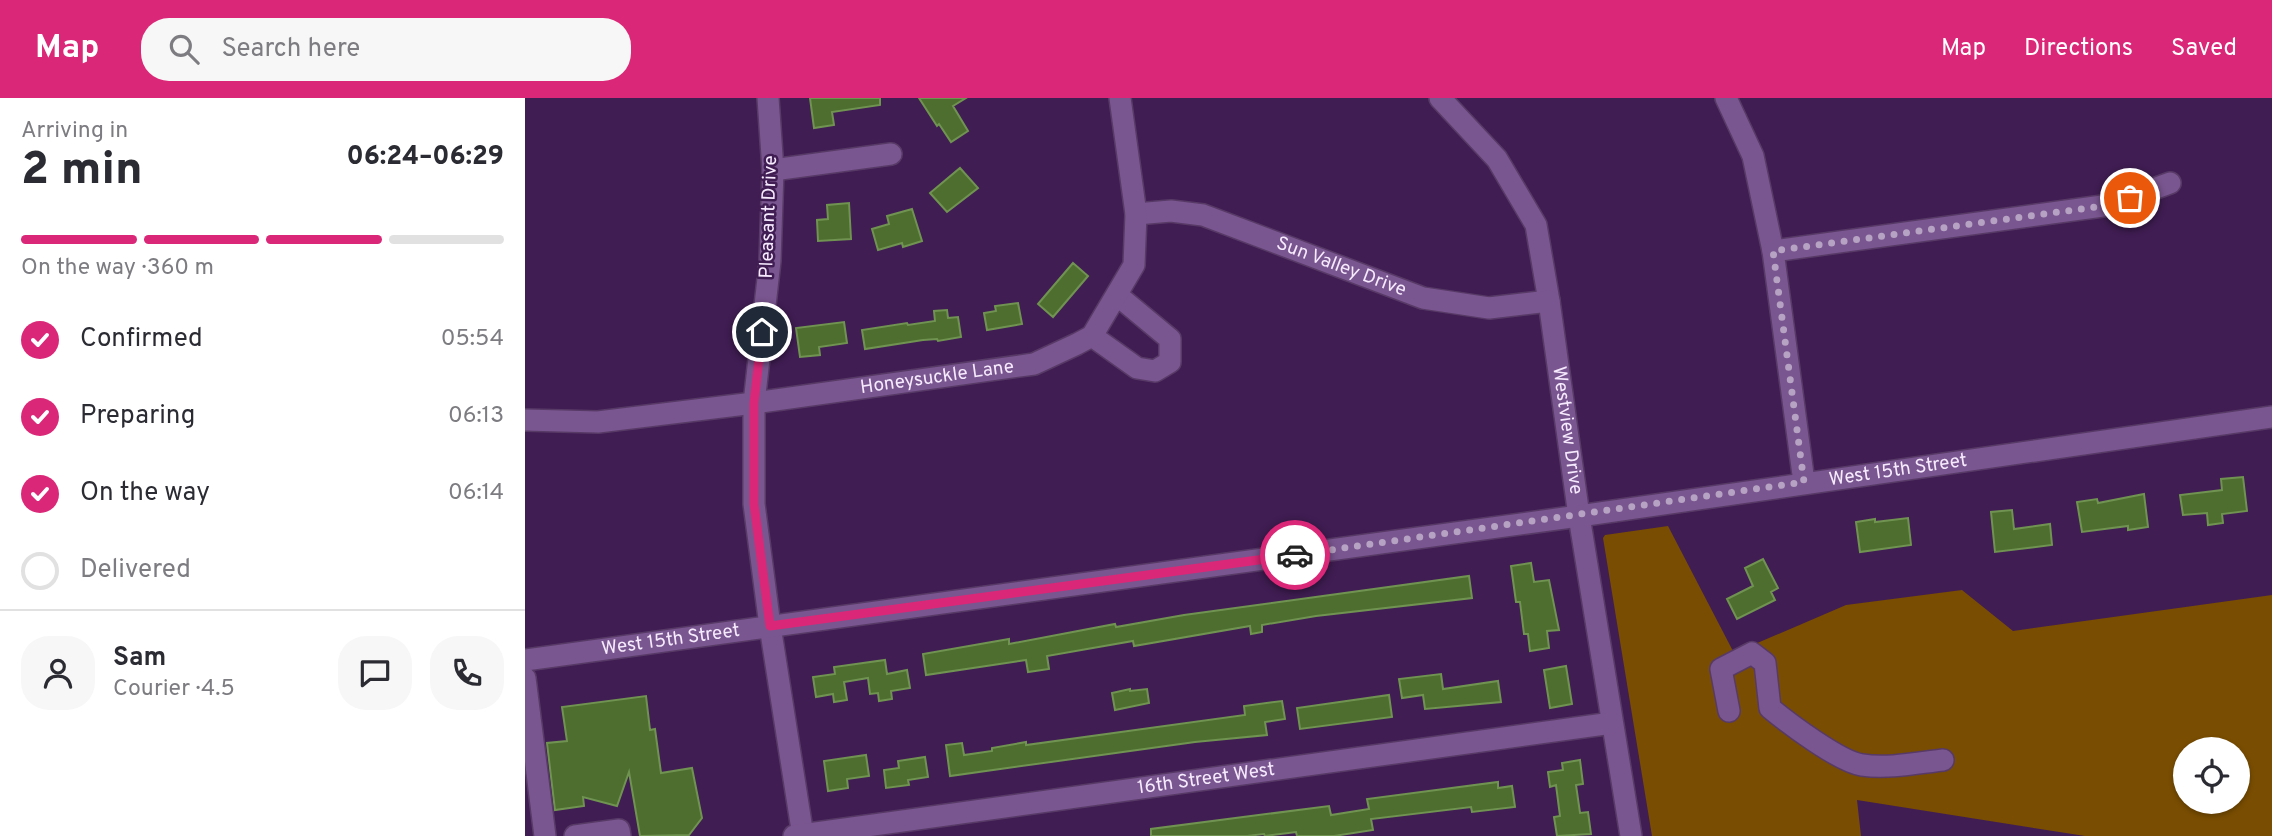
<!DOCTYPE html>
<html lang="en">
<head>
<meta charset="utf-8">
<style>
  body { margin:0; font-family:Overpass,sans-serif; background:#f7f7f7; color:#2b2b33; height:100vh; display:flex; flex-direction:column; font-size:26px; white-space:nowrap }
  * { box-sizing:border-box; margin:0 }
  p { font-size:23px; color:#7c7c81 }
  .icon { flex:none; width:38px; height:38px; fill:none; stroke:currentColor; stroke-width:2; stroke-linecap:round; stroke-linejoin:round }
  .map { position:relative; flex:1; overflow:hidden }
  .sheet { display:flex; flex-direction:column; background:#fff; width:525px }
  .sheet>* { flex:none }
  .controls { position:absolute; left:1648px; top:639px; display:grid; gap:14px }
  .controls a { display:grid; place-items:center; width:77px; height:77px; border-radius:50%; background:#fff; box-shadow:0 2px 5px #0004; font-size:35px }
  .pin { position:absolute; display:grid; place-items:center; width:60px; height:60px; color:#fff; margin:-30px; border:4px solid #fff; border-radius:50%; box-shadow:0 2px 7px #0007 }
  .courier { position:absolute; display:grid; place-items:center; width:70px; height:70px; margin:-35px; border:5px solid #db2777; border-radius:50%; background:#fff; color:#222; box-shadow:0 2px 9px #0007 }
  .headline em { font-style:normal; font-weight:800 }
  .headline div { display:flex; flex-direction:column-reverse }
  .headline { display:flex; align-items:center; justify-content:space-between; height:119px; padding:0 21px }
  h1 { font-size:46px; font-weight:800; line-height:52px }
  .bar { display:grid; grid-template-columns:repeat(4,1fr); gap:10px 7px; align-content:center; height:84px; padding:0 21px }
  .bar i { height:9px; border-radius:5px; background:#e1e1e2 }
  .bar .active { background:#db2777 }
  .bar p { grid-column:span 4 }
  .line { display:flex; align-items:center; gap:18px; padding:0 21px; border-top:2px solid #e1e1e2 }
  .line div { flex:1 }
  .round { display:grid; place-items:center; flex:none; width:74px; height:74px; border-radius:28px; background:#f7f7f7 }
  ol { padding:0 21px; list-style:none }
  li { display:flex; align-items:center; gap:21px; height:77px }
  li p { margin-inline-start:auto }
  li .icon { padding:7px; border-radius:50%; background:#db2777; color:#fff; stroke-width:4 }
  li:last-child { color:#7c7c81 }
  li i { width:38px; height:38px; border:4px solid #e1e1e2; border-radius:50% }
  header { display:flex; align-items:center; gap:42px; box-sizing:border-box; height:98px; padding:0 35px; background:#db2777; color:#fff }
  header strong { font-size:33px }
  nav { display:flex; gap:38px; margin-inline-start:auto; font-size:24px }
  .search { width:490px; height:63px; background:#f7f7f7; display:flex; align-items:center; gap:18px; box-sizing:border-box; padding:0 24px; border-radius:28px; color:#7c7c81; font-size:26px }
  main { display:flex; flex:1; min-height:0 }
  .map>svg:first-child { display:block }
  .green { fill:#794d02; fill-rule:evenodd }
  .building { fill:#4e6e2f; stroke:#709352; stroke-width:2 }
  .lines { fill:none; stroke-linecap:round; stroke-linejoin:round }
  .minor-casing { stroke:#583a67; stroke-width:24 }
  .minor { stroke:#7a5690; stroke-width:21 }
  .done { stroke:#b6a2c2; stroke-width:7; stroke-dasharray:0 12.6 }
  .route { stroke:#db2777; stroke-width:9 }
  .labels { text-anchor:middle; dominant-baseline:central; stroke-width:5; stroke-linejoin:round; paint-order:stroke }
  .street-label { font-size:19px; fill:#f6eafe; stroke:#401d53 }
</style>
</head>
<body>
<header>
<strong>Map</strong>
<div class="search"><svg class="icon" aria-label="search" viewBox="0 0 24 24"><circle cx="10" cy="10" r="6"/><path d="M15 15l6 6"/></svg>Search here</div>
<nav><a>Map</a><a>Directions</a><a>Saved</a></nav>
</header>
<main>
<section class="sheet">
<div class="headline"><div><h1>2 min</h1><p>Arriving in</p></div><em>06:24–06:29</em></div>
<div class="bar"><i class="active"></i><i class="active"></i><i class="active"></i><i></i><p>On the way · 360 m</p></div>
<ol>
<li><svg class="icon" aria-label="check" viewBox="0 0 24 24"><path d="M5 12l5 5 9-10"/></svg>Confirmed<p>05:54</p></li>
<li><svg class="icon" aria-label="check" viewBox="0 0 24 24"><path d="M5 12l5 5 9-10"/></svg>Preparing<p>06:13</p></li>
<li><svg class="icon" aria-label="check" viewBox="0 0 24 24"><path d="M5 12l5 5 9-10"/></svg>On the way<p>06:14</p></li>
<li><i></i>Delivered</li>
</ol>
<div class="line" style="height:126px"><a class="round"><svg class="icon" aria-label="person" viewBox="0 0 24 24"><circle cx="12" cy="8" r="4"/><path d="M4 21q1-7 8-7t8 7"/></svg></a><div><b>Sam</b><p>Courier · 4.5</p></div><a class="round"><svg class="icon" aria-label="chat" viewBox="0 0 24 24"><path d="M4 5h16v11H9l-5 4z"/></svg></a><a class="round"><svg class="icon" aria-label="phone" viewBox="0 0 24 24"><path d="M5 4h4l2 5-3 2q2 4 5 5l2-3 5 2v4C11 20 4 13 5 4z"/></svg></a></div>
</section>
<div class="map">
<svg width="1747" height="738" viewBox="0 0 1747 738">
  <rect width="100%" height="100%" fill="#401d53"/>
  <path class="green" d="M1143 428 1209 555 1321 507 1437 492 1488 533 1747 497V738H1560L1332 702 1336 738H1127L1078 440 1080 437ZM1661 651H1713V704H1661Z"/>
  <path class="building" d="M285 0H355V7L307 14 309 27 289 30Z
    M394 0H441L428 8 443 33 426 44 414 26 412 28Z
    M435 70 453 90 422 114 405 95Z
    M324 105 326 141 293 143 292 122 303 121 302 107Z
    M387 111 397 143 378 149 377 145 353 152 347 131 364 126 362 118Z
    M548 165 563 178 528 219 513 206Z
    M493 205 497 226 462 232 459 215 471 213 470 208Z
    M422 212 423 220 433 219 436 239 413 243 412 241 398 242 340 251 337 232 382 225 383 227 410 223 409 213Z
    M319 224 322 245 294 249 295 257 275 259 271 230Z
    M1718 379 1722 413 1697 416 1698 425 1683 427 1682 415 1658 417 1655 397 1697 392 1696 381Z
    M1619 396 1623 429 1603 432V428L1557 434 1552 404 1572 401 1573 405Z
    M1487 412 1489 431 1525 426 1527 447 1470 454 1466 414Z
    M1383 420 1386 447 1335 454 1331 424 1350 421V424Z
    M1238 461 1253 490 1246 494 1250 502 1212 521 1202 501 1228 488 1220 470Z
    M1006 465 1009 484 1024 482 1034 532 1022 533 1024 550 1005 553 1003 536H999L995 504H991L986 468Z
    M944 478 947 500 791 518 737 527V534L726 536 725 528 609 548 608 543 522 558 524 571 503 574 501 562 401 577 398 556 484 541V546L590 526 591 529 659 517Z
    M360 562 362 576 382 572 385 590 366 593 367 601 354 603 353 595 345 596 343 580 319 584 322 602 309 604 308 596 291 599 288 579 310 576 309 569Z
    M1041 568 1047 606 1025 610 1019 572Z
    M916 576 918 591 973 583 976 604 900 611 898 597 877 600 874 581Z
    M605 591V593L622 591 624 605 590 612 587 595Z
    M864 597 867 619 775 631 772 610Z
    M121 598 125 632 130 631 136 675 167 670 177 720 164 737 115 738 104 674 92 708 58 699 59 708 30 712 22 645 42 643 37 609Z
    M757 603 760 621 740 624 742 637 670 644 425 678 421 647 437 645 439 657 467 653V650L501 644V647L720 617 719 608Z
    M341 657 344 678 322 681 323 690 303 693 299 663Z
    M400 659 403 679 383 682 384 687 361 690 359 672 374 670 373 663Z
    M1055 662 1058 686 1051 687 1055 715 1063 714 1066 736 1032 738 1029 719 1035 718 1031 687 1025 689 1023 674 1038 672 1037 665Z
    M973 684V690L987 688 990 709 947 714 946 709 846 721 848 732 809 738H772L771 734 740 738 739 736 722 738H626V731L804 708 806 717 844 711 842 701Z"/>
  <g class="lines">
    <g class="minor-casing">
      <g id="minor">
        <path d="M243 0 248 72 245 163 229 305V406L245 528 278 738"/>
        <path id="s1" d="M915 0 972 61 1011 127 1024 203 1054 418 1106 738"/>
        <path d="M1201 0 1228 58 1248 153 1279 384"/>
        <path d="M248 72 366 56"/>
        <path id="s2" d="M611 116 646 113 678 117 898 200 964 210 1024 203"/>
        <path d="M1248 153 1585 107 1645 85"/>
        <path d="M567 238 612 270 630 273 645 264V241L592 197"/>
        <path id="s3" d="M0 322 73 324 229 305 509 266 552 246 567 238 609 167 611 116 595 0"/>
        <path id="s4" d="M0 562 1054 418 1747 319"/>
        <path d="M0 580 20 738"/>
        <path d="M1204 613 1196 571 1227 555 1240 565 1245 610C1263 625 1315 664 1337 667 1363 671 1392 665 1418 662"/>
        <path d="M50 738 94 732 95 738"/>
        <path id="s5" d="M269 738 1087 625"/>
      </g>
    </g>
    <use href="#minor" class="minor"/>
  </g>
  <g class="lines">
    <path class="done" d="M770 457 1279 384 1248 153 1585 107 1605 100"/>
    <path class="route" d="M237 234 229 305V406L245 528 770 457"/>
  </g>
  <g class="labels">
    <g class="street-label">
      <text transform="translate(244 119) rotate(-88)">Pleasant Drive</text>
      <text stroke="none"><textPath href="#s2" startOffset="215">Sun Valley Drive</textPath></text>
      <text stroke="none"><textPath href="#s3" startOffset="415">Honeysuckle Lane</textPath></text>
      <text stroke="none"><textPath href="#s1" startOffset="368">Westview Drive</textPath></text>
      <text stroke="none"><textPath href="#s4" startOffset="1386">West 15th Street</textPath></text>
      <text stroke="none"><textPath href="#s4" startOffset="147">West 15th Street</textPath></text>
      <text stroke="none"><textPath href="#s5" startOffset="416">16th Street West</textPath></text>
    </g>
  </g>
</svg>
<div class="controls">
<a><svg class="icon" aria-label="locate" viewBox="0 0 24 24"><circle cx="12" cy="12" r="6"/><path d="M12 2v4M12 18v4M2 12h4M18 12h4"/></svg></a>
</div>
<div class="pin" style="left:1605px;top:100px;background:#ea580c"><svg class="icon" aria-label="bag" viewBox="0 0 24 24"><path d="M5 8h14l-1 12H6zM9 8a3 3 0 0 1 6 0"/></svg></div>
<div class="pin" style="left:237px;top:234px;background:#1f2937"><svg class="icon" aria-label="home" viewBox="0 0 24 24"><path d="M3 11l9-7 9 7M6 9v11h12V9"/></svg></div>
<div class="courier" style="left:770px;top:457px"><svg class="icon" aria-label="car" viewBox="0 0 24 24"><path d="M5 17H2v-5l4-1 3-4h7l3 4 3 1v5h-3M9 17h6M6 11h13"/><circle cx="7" cy="17" r="2"/><circle cx="17" cy="17" r="2"/></svg></div>
</div>
</main>
</body>
</html>
